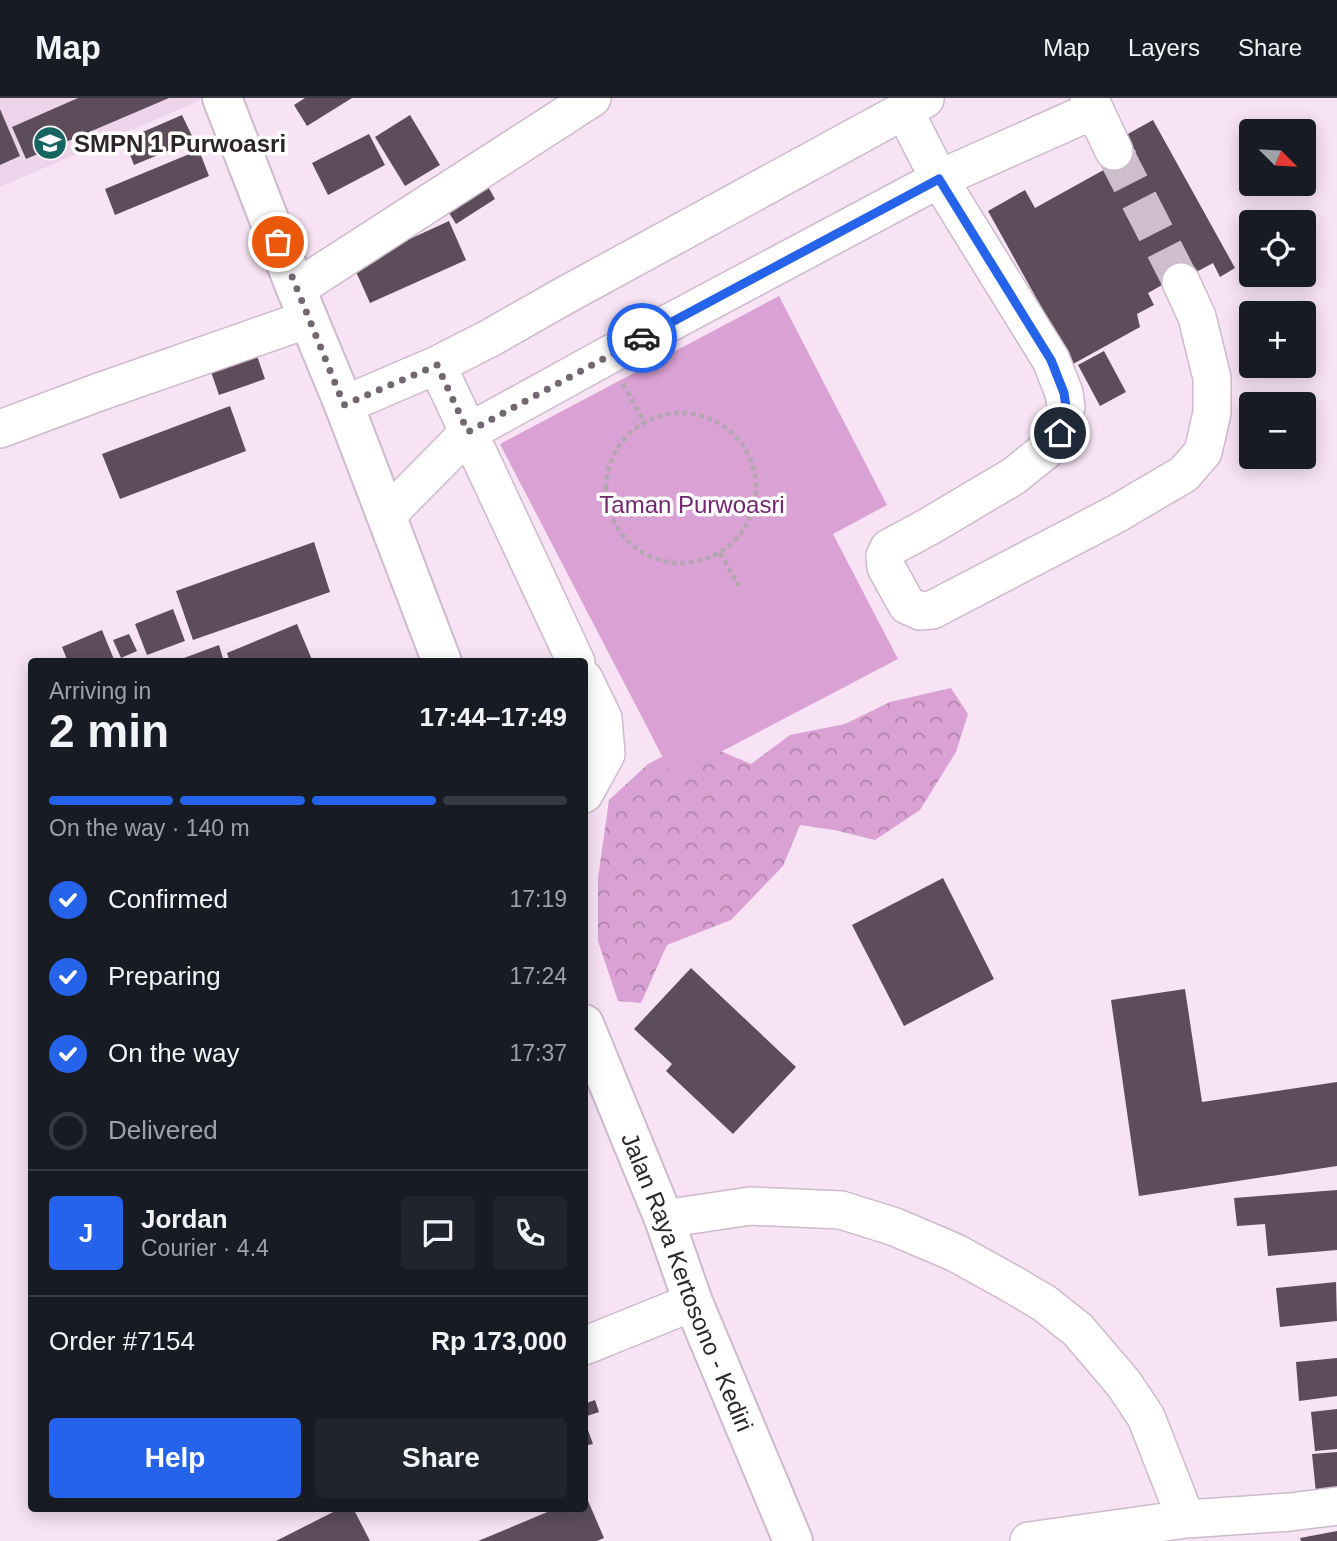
<!DOCTYPE html>
<html lang="en">
<head>
<meta charset="utf-8">
<style>
  body { margin:0; font-family:Helvetica,sans-serif; background:#20242c; color:#f1f3f6; height:100vh; display:flex; flex-direction:column; font-size:26px; white-space:nowrap }
  * { box-sizing:border-box; margin:0 }
  p { font-size:23px; color:#9ea1a6 }
  .icon { flex:none; width:38px; height:38px; fill:none; stroke:currentColor; stroke-width:2; stroke-linecap:round; stroke-linejoin:round }
  .map { position:relative; flex:1; overflow:hidden }
  .details { position:absolute; left:28px; top:560px; width:560px; height:854px; display:flex; flex-direction:column; background:#171b24; border-radius:7px; box-shadow:0 4px 18px #0003 }
  .details>* { flex:none }
  .needle { width:46px; rotate:114deg }
  .buttons { position:absolute; left:1239px; top:21px; display:grid; gap:14px }
  .buttons a { display:grid; place-items:center; width:77px; height:77px; border-radius:7px; background:#171b24; box-shadow:0 4px 18px #0003; font-size:35px }
  .pin { position:absolute; display:grid; place-items:center; width:60px; height:60px; color:#fff; margin:-30px; border:4px solid #fff; border-radius:50%; box-shadow:0 2px 7px #0007 }
  .courier { position:absolute; display:grid; place-items:center; width:70px; height:70px; margin:-35px; border:5px solid #2563eb; border-radius:50%; background:#fff; color:#222; box-shadow:0 2px 9px #0007 }
  .headline em { font-style:normal; font-weight:800 }
  .headline div { display:flex; flex-direction:column-reverse }
  .headline { display:flex; align-items:center; justify-content:space-between; height:119px; padding:0 21px }
  h1 { font-size:46px; font-weight:800; line-height:52px }
  .bar { display:grid; grid-template-columns:repeat(4,1fr); gap:10px 7px; align-content:center; height:84px; padding:0 21px }
  .bar i { height:9px; border-radius:5px; background:#363941 }
  .bar .selected { background:#2563eb }
  .bar p { grid-column:span 4 }
  .line { display:flex; align-items:center; gap:18px; padding:0 21px; border-top:2px solid #363941 }
  .line div { flex:1 }
  .round { display:grid; place-items:center; flex:none; width:74px; height:74px; border-radius:7px; background:#20242c }
  ol { padding:0 21px; list-style:none }
  li { display:flex; align-items:center; gap:21px; height:77px }
  li p { margin-inline-start:auto }
  li .icon { padding:7px; border-radius:50%; background:#2563eb; color:#fff; stroke-width:4 }
  li:last-child { color:#9ea1a6 }
  li i { width:38px; height:38px; border:4px solid #363941; border-radius:50% }
  .button { display:flex; gap:14px; margin-top:auto; padding:14px 21px }
  .button a { flex:1; height:80px; border-radius:7px; background:#2563eb; color:#fff; font-size:28px; font-weight:800; line-height:80px; text-align:center }
  .button a+a { background:#20242c; color:#f1f3f6 }
  header { display:flex; align-items:center; gap:42px; box-sizing:border-box; height:98px; padding:0 35px; background:#171b24; border-bottom:2px solid #363941 }
  header strong { font-size:33px }
  nav { display:flex; gap:38px; margin-inline-start:auto; font-size:24px }
  .map>svg:first-child { display:block }
  .built { fill:#edd4ea }
  .forest { fill:url(#forest-crowns) }
  .green { fill:#daa2d4 }
  .building { fill:#5d4d5b }
  .lines { fill:none; stroke-linecap:round; stroke-linejoin:round }
  .minor-tunnel { stroke:#cebdcc; stroke-width:37; stroke-dasharray:37 18; stroke-linecap:butt }
  .minor-casing { stroke:#cdbacb; stroke-width:40 }
  .highway-casing { stroke:#cdbacb; stroke-width:42 }
  .path { stroke:#b5a5b3; stroke-width:4.5; stroke-dasharray:5 3.5; stroke-linecap:butt }
  .minor { stroke:#fff; stroke-width:37 }
  .highway { stroke:#fff; stroke-width:38 }
  .done { stroke:#736871; stroke-width:7; stroke-dasharray:0 12.6 }
  .route { stroke:#2563eb; stroke-width:9 }
  .labels { text-anchor:middle; dominant-baseline:central; stroke-width:7; stroke-linejoin:round; paint-order:stroke }
  .poi-label { font-size:24px; font-weight:bold; fill:#2c252b; stroke:#fff; text-anchor:start }
  .park-label { font-size:24px; fill:#72266f; stroke:#fff }
  .street-label { font-size:24px; fill:#2c252b; stroke:#fff }
</style>
</head>
<body>
<header>
<strong>Map</strong>
<nav><a>Map</a><a>Layers</a><a>Share</a></nav>
</header>
<div class="map">
<svg width="1337" height="1443" viewBox="0 0 1337 1443">
  <defs>
    <pattern id="forest-crowns" width="20" height="18" patternUnits="userSpaceOnUse" patternTransform="scale(1.75)"><rect width="20" height="18" fill="#daa2d4"/><path d="M2 6a3 3 0 1 1 6 0M12 15a3 3 0 1 1 6 0" fill="none" stroke="#b184ac"/></pattern>
  </defs>
  <rect width="100%" height="100%" fill="#f7e3f4"/>
  <path class="built" d="M0 0H200L201 2 0 89Z"/>
  <path class="forest" d="M951 590 968 616 956 654 920 712 875 742 834 732 800 727 783 768 731 822 667 847 641 905 618 903 598 843V780L609 702 648 666 695 642 751 666 790 637 845 626 890 604Z"/>
  <path class="green" d="M779 198 887 407 833 436 898 561 673 679 500 346Z"/>
  <path class="building" d="M78 0H169L26 61 12 29Z
    M305 0H352L307 28 294 7Z
    M0 11 20 58 0 67Z
    M182 17 194 42 134 67 124 42Z
    M410 17 440 67 405 88 375 39Z
    M1153 22 1235 170 1220 179 1213 165 1187 179 1185 174 1148 195 1154 207 1137 216 1140 229 1073 266 988 113 1025 92 1035 110 1136 54 1126 37Z
    M369 36 385 67 328 97 312 65Z
    M199 52 209 78 115 117 105 91Z
    M486 85 495 101 456 126 446 110Z
    M449 123 466 162 370 205 353 167Z
    M253 246 265 281 219 297 207 262Z
    M1104 253 1126 294 1100 308 1078 267Z
    M230 308 246 353 120 401 102 356Z
    M314 444 330 494 193 542 176 493Z
    M173 511 185 543 147 557 135 526Z
    M297 526 313 564H230L227 555Z
    M102 532 115 564H68L62 549Z
    M129 536 137 553 121 560 113 542Z
    M219 547 224 564H176V563Z
    M943 780 994 881 904 928 852 827Z
    M691 870 796 969 733 1036 666 973 672 966 634 931Z
    M1185 891 1202 1004 1337 984V1068L1139 1098 1111 902Z
    M1337 1092V1152L1268 1158 1265 1126 1237 1128 1234 1100Z
    M1336 1184 1337 1223 1280 1229 1276 1190Z
    M1337 1260V1298L1299 1303 1296 1264Z
    M595 1302 599 1314 584 1319V1306Z
    M1337 1311V1351L1315 1353 1311 1314Z
    M584 1321 593 1346 584 1348Z
    M1337 1354V1393L1316 1395 1312 1356Z
    M586 1398 604 1440 597 1443H478L557 1410H584V1399Z
    M341 1410H353L370 1443H276Z
    M1337 1433V1443H1301L1300 1440Z"/>
  <g class="lines">
    <path class="minor-tunnel" d="M1114 53 1181 184"/>
    <g class="minor-casing">
      <path id="minor" d="M1089 0 1114 53
        M904 12 939 81 1051 262 1064 295 1066 309 1060 335 1051 348 1014 378 928 429 889 450 885 458 886 469 907 507 920 513 932 512 1116 416 1184 376 1203 354 1212 315V280L1197 219 1181 184
        M296 191 592 0
        M437 267 576 564
        M344 307 437 267 490 240 562 199 925 1
        M0 331 99 294 308 221
        M386 418 469 334 607 258 939 81 1094 12
        M584 581 603 620 606 656 584 696
        M664 1121 750 1108 841 1112 895 1129 956 1155 1012 1186 1044 1205 1078 1232 1124 1286 1146 1319 1186 1421
        M584 1248 693 1204
        M1029 1443 1186 1421 1290 1414 1337 1408"/>
    </g>
    <g class="highway-casing">
      <g id="highway">
        <path d="M222 0 296 191 344 307 442 564"/>
        <path id="s1" d="M584 926 664 1121 693 1204 793 1443"/>
      </g>
    </g>
    <path class="path" d="M623 286 644 324
      M606 390a75 75 0 1 1 150 0a75 75 0 1 1-150 0Z
      M720 455 739 488"/>
    <use href="#minor" class="minor"/>
    <use href="#highway" class="highway"/>
  </g>
  <g class="lines">
    <path class="done" d="M278 144 344 307 437 267 468 334 642 240"/>
    <path class="route" d="M642 240 939 81 1051 262 1064 295 1066 309 1060 335"/>
  </g>
  <defs>
    <g id="school-disc" transform="scale(1.75)"><circle r="9.5" fill="#176563" stroke="#fff"/><path d="M0-5L7-2L0 1L-7-2ZM-4 1L0 2.5L4 1V4Q0 6-4 4Z" fill="#fff"/></g>
  </defs>
  <g fill-rule="evenodd">
    <use href="#school-disc" x="50" y="45"/>
  </g>
  <g class="labels">
    <g class="poi-label">
      <text x="74" y="45">SMPN 1 Purwoasri</text>
    </g>
    <g class="park-label">
      <text x="692" y="406">Taman Purwoasri</text>
    </g>
    <g class="street-label">
      <text stroke="none"><textPath href="#s1" startOffset="278">Jalan Raya Kertosono - Kediri</textPath></text>
    </g>
  </g>
</svg>
<div class="buttons">
<a><svg class="needle" viewBox="-14 -14 28 28"><path d="M0-13l5 13h-10z" fill="#e53935"/><path d="M0 13l5-13h-10z" fill="#9ea1a6"/></svg></a>
<a><svg class="icon" aria-label="locate" viewBox="0 0 24 24"><circle cx="12" cy="12" r="6"/><path d="M12 2v4M12 18v4M2 12h4M18 12h4"/></svg></a>
<a>+</a>
<a>−</a>
</div>
<div class="pin" style="left:278px;top:144px;background:#ea580c"><svg class="icon" aria-label="bag" viewBox="0 0 24 24"><path d="M5 8h14l-1 12H6zM9 8a3 3 0 0 1 6 0"/></svg></div>
<div class="pin" style="left:1060px;top:335px;background:#1f2937"><svg class="icon" aria-label="home" viewBox="0 0 24 24"><path d="M3 11l9-7 9 7M6 9v11h12V9"/></svg></div>
<div class="courier" style="left:642px;top:240px"><svg class="icon" aria-label="car" viewBox="0 0 24 24"><path d="M5 17H2v-5l4-1 3-4h7l3 4 3 1v5h-3M9 17h6M6 11h13"/><circle cx="7" cy="17" r="2"/><circle cx="17" cy="17" r="2"/></svg></div>
<section class="details">
<div class="headline"><div><h1>2 min</h1><p>Arriving in</p></div><em>17:44–17:49</em></div>
<div class="bar"><i class="selected"></i><i class="selected"></i><i class="selected"></i><i></i><p>On the way · 140 m</p></div>
<ol>
<li><svg class="icon" aria-label="check" viewBox="0 0 24 24"><path d="M5 12l5 5 9-10"/></svg>Confirmed<p>17:19</p></li>
<li><svg class="icon" aria-label="check" viewBox="0 0 24 24"><path d="M5 12l5 5 9-10"/></svg>Preparing<p>17:24</p></li>
<li><svg class="icon" aria-label="check" viewBox="0 0 24 24"><path d="M5 12l5 5 9-10"/></svg>On the way<p>17:37</p></li>
<li><i></i>Delivered</li>
</ol>
<div class="line" style="height:126px"><b class="round" style="background:#2563eb;color:#fff">J</b><div><b>Jordan</b><p>Courier · 4.4</p></div><a class="round"><svg class="icon" aria-label="chat" viewBox="0 0 24 24"><path d="M4 5h16v11H9l-5 4z"/></svg></a><a class="round"><svg class="icon" aria-label="phone" viewBox="0 0 24 24"><path d="M5 4h4l2 5-3 2q2 4 5 5l2-3 5 2v4C11 20 4 13 5 4z"/></svg></a></div>
<div class="line" style="height:91px"><div>Order #7154</div><b>Rp 173,000</b></div>
<div class="button"><a>Help</a><a>Share</a></div>
</section>
</div>
</body>
</html>
